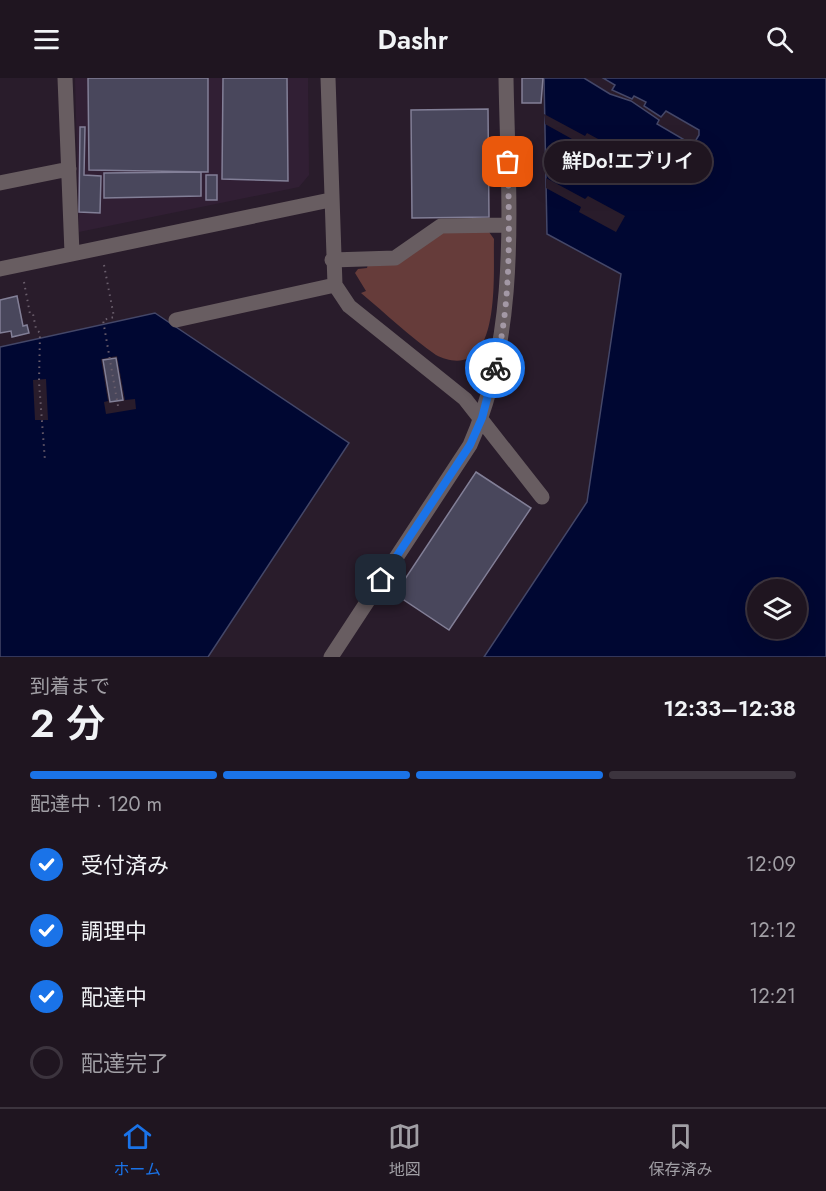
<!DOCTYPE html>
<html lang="ja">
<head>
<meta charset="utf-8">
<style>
  body { margin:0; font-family:Jost,"Noto Sans JP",sans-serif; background:#271e29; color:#f1f3f6; height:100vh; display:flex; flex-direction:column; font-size:22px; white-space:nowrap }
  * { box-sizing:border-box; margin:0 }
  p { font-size:20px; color:#a19fa5 }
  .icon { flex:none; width:33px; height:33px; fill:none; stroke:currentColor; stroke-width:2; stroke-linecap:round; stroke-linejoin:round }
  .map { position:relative; height:579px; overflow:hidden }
  .panel { display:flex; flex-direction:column; background:#1f1520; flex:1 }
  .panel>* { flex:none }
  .controls { position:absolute; left:747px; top:501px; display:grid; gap:12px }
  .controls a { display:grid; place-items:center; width:60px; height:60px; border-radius:50%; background:#1f1520; box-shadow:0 6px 24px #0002,0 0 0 2px #3c343e; font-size:30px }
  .pin { position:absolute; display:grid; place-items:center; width:51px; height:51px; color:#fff; margin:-26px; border-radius:12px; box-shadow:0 3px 9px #0006 }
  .courier { position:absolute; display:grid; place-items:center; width:60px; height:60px; margin:-30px; border:4px solid #1a73e8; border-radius:50%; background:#fff; color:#222; box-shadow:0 2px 8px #0007 }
  .bubble { position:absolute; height:42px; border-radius:21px; background:#1f1520; box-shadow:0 6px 24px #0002,0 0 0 2px #3c343e; font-size:20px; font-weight:600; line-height:42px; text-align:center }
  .overview em { font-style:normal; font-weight:600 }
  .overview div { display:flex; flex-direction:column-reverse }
  .overview { display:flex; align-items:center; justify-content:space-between; height:102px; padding:0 30px }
  h1 { font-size:39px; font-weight:600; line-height:45px }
  .bar { display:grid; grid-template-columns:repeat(4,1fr); gap:9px 6px; align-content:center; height:72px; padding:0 30px }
  .bar i { height:8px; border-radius:4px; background:#3c343e }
  .bar .active { background:#1a73e8 }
  .bar p { grid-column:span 4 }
  ol { padding:0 30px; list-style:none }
  li { display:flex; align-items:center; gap:18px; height:66px }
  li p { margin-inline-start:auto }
  li .icon { padding:6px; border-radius:50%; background:#1a73e8; color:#fff; stroke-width:4 }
  li:last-child { color:#a19fa5 }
  li i { width:33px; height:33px; border:3px solid #3c343e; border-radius:50% }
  header { display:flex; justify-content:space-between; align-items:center; height:78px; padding:0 30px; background:#1f1520; font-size:27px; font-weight:600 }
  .tabs { display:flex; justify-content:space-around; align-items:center; height:84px; border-top:2px solid #3c343e; background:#1f1520; font-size:16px; color:#a19fa5 }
  .tabs a { display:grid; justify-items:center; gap:3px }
  .tabs .active { color:#1a73e8 }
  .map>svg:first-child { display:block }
  .built { fill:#311f34 }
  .green { fill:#663c3a }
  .water { fill:#000732; stroke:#444768; stroke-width:1.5; fill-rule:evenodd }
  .pier { fill:#291c2b }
  .building { fill:#49475c; stroke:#827f97; stroke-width:1.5 }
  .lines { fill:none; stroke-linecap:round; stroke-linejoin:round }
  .path { stroke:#6a5e6c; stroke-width:2; stroke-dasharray:1.5 4.5; stroke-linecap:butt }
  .minor { stroke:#685d61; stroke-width:15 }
  .done { stroke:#a398a5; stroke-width:6; stroke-dasharray:0 10.8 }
  .route { stroke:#1a73e8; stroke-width:8 }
</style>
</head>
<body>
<header><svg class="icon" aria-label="menu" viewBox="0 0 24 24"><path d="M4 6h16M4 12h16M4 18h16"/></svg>Dashr<svg class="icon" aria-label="search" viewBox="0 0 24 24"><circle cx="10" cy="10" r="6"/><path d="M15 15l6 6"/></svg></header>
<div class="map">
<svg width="826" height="579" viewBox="0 0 826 579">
  <rect width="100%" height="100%" fill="#291c2b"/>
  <path class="built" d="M75 0H308L309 97 299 109 79 154Z"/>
  <path class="green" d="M443 153 489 154 494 161C493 191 500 274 463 282 454 284 444 281 436 277 410 259 385 235 361 215L366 213 355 195 358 191 367 190 368 186Z"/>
  <path class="water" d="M544 0H584L610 16 631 23 659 42 657 46 693 67 699 57V52L666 33 661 39 644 28 646 24 634 18 632 21 612 12 615 7 603 0H826V579H484L587 424 621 196 547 156ZM758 512H796V550H758Z
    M155 235 349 365 208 579H0V269Z"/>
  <path class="pier" d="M544 36 585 58 587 55 624 75 616 91 579 71 581 66 545 46Z
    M546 100 585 121 588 118 625 138 616 154 579 134 581 129 546 110Z
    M117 278 125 322 135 321 136 331 106 336 104 324 108 323 101 281Z
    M46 301 48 342H35L33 302Z"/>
  <path class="building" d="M88 0H208V94L89 92Z
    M223 0H287L288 103 222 101Z
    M522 0H543L541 25H522Z
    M488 31 489 139 412 140 411 32Z
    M80 49H85L84 97 101 98 100 135 79 134Z
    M201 94V118L104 120V95Z
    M206 97H217V122H206Z
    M17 218 23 248 27 247 29 255 12 259 11 253 0 255V222Z
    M116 280 123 322 110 324 103 282Z
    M476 394 531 430 449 552 395 516Z"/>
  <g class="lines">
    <path class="path" d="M104 187 114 239 103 242 118 328
      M24 204 30 236H33L36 251 40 255 39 304 45 383"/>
    <path class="minor" d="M65 0 72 175
      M328 0 335 207 349 228 465 321 542 419
      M0 105 69 91
      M332 182 395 180 441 148 508 147
      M0 191 330 122
      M176 242 335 207
      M331 579 470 367C521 251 508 123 506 0"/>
  </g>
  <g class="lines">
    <path class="done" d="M495 290C512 222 509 154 508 84"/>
    <path class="route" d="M381 502 470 367 482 340 495 290"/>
  </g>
</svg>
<div class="controls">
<a><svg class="icon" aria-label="layers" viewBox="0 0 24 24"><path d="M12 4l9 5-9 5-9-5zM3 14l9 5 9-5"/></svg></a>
</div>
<div class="pin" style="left:508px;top:84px;background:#ea580c"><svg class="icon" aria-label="bag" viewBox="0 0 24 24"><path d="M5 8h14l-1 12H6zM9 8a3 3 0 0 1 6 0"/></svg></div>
<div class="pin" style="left:381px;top:502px;background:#1f2937"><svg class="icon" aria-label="home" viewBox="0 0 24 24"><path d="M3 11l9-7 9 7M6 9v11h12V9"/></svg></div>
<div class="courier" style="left:495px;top:290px"><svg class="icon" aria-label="bike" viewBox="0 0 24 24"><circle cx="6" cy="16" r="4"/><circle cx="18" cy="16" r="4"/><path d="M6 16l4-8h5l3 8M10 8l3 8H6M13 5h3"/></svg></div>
<div class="bubble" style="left:544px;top:63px;width:168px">鮮Do!エブリイ</div>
</div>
<section class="panel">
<div class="overview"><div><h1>2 分</h1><p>到着まで</p></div><em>12:33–12:38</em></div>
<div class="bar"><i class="active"></i><i class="active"></i><i class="active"></i><i></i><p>配達中 · 120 m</p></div>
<ol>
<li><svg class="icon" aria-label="check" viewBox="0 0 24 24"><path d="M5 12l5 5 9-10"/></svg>受付済み<p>12:09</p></li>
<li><svg class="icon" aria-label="check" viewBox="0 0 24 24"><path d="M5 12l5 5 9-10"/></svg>調理中<p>12:12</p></li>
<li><svg class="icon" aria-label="check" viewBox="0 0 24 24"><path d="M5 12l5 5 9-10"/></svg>配達中<p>12:21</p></li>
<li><i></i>配達完了</li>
</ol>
</section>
<nav class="tabs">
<a class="active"><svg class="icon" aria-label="home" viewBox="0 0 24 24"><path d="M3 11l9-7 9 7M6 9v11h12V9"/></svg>ホーム</a>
<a><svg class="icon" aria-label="map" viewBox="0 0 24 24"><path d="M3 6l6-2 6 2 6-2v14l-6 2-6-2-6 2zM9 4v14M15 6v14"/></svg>地図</a>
<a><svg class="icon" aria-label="saved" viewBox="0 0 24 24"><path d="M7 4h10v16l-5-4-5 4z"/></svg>保存済み</a>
</nav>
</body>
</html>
